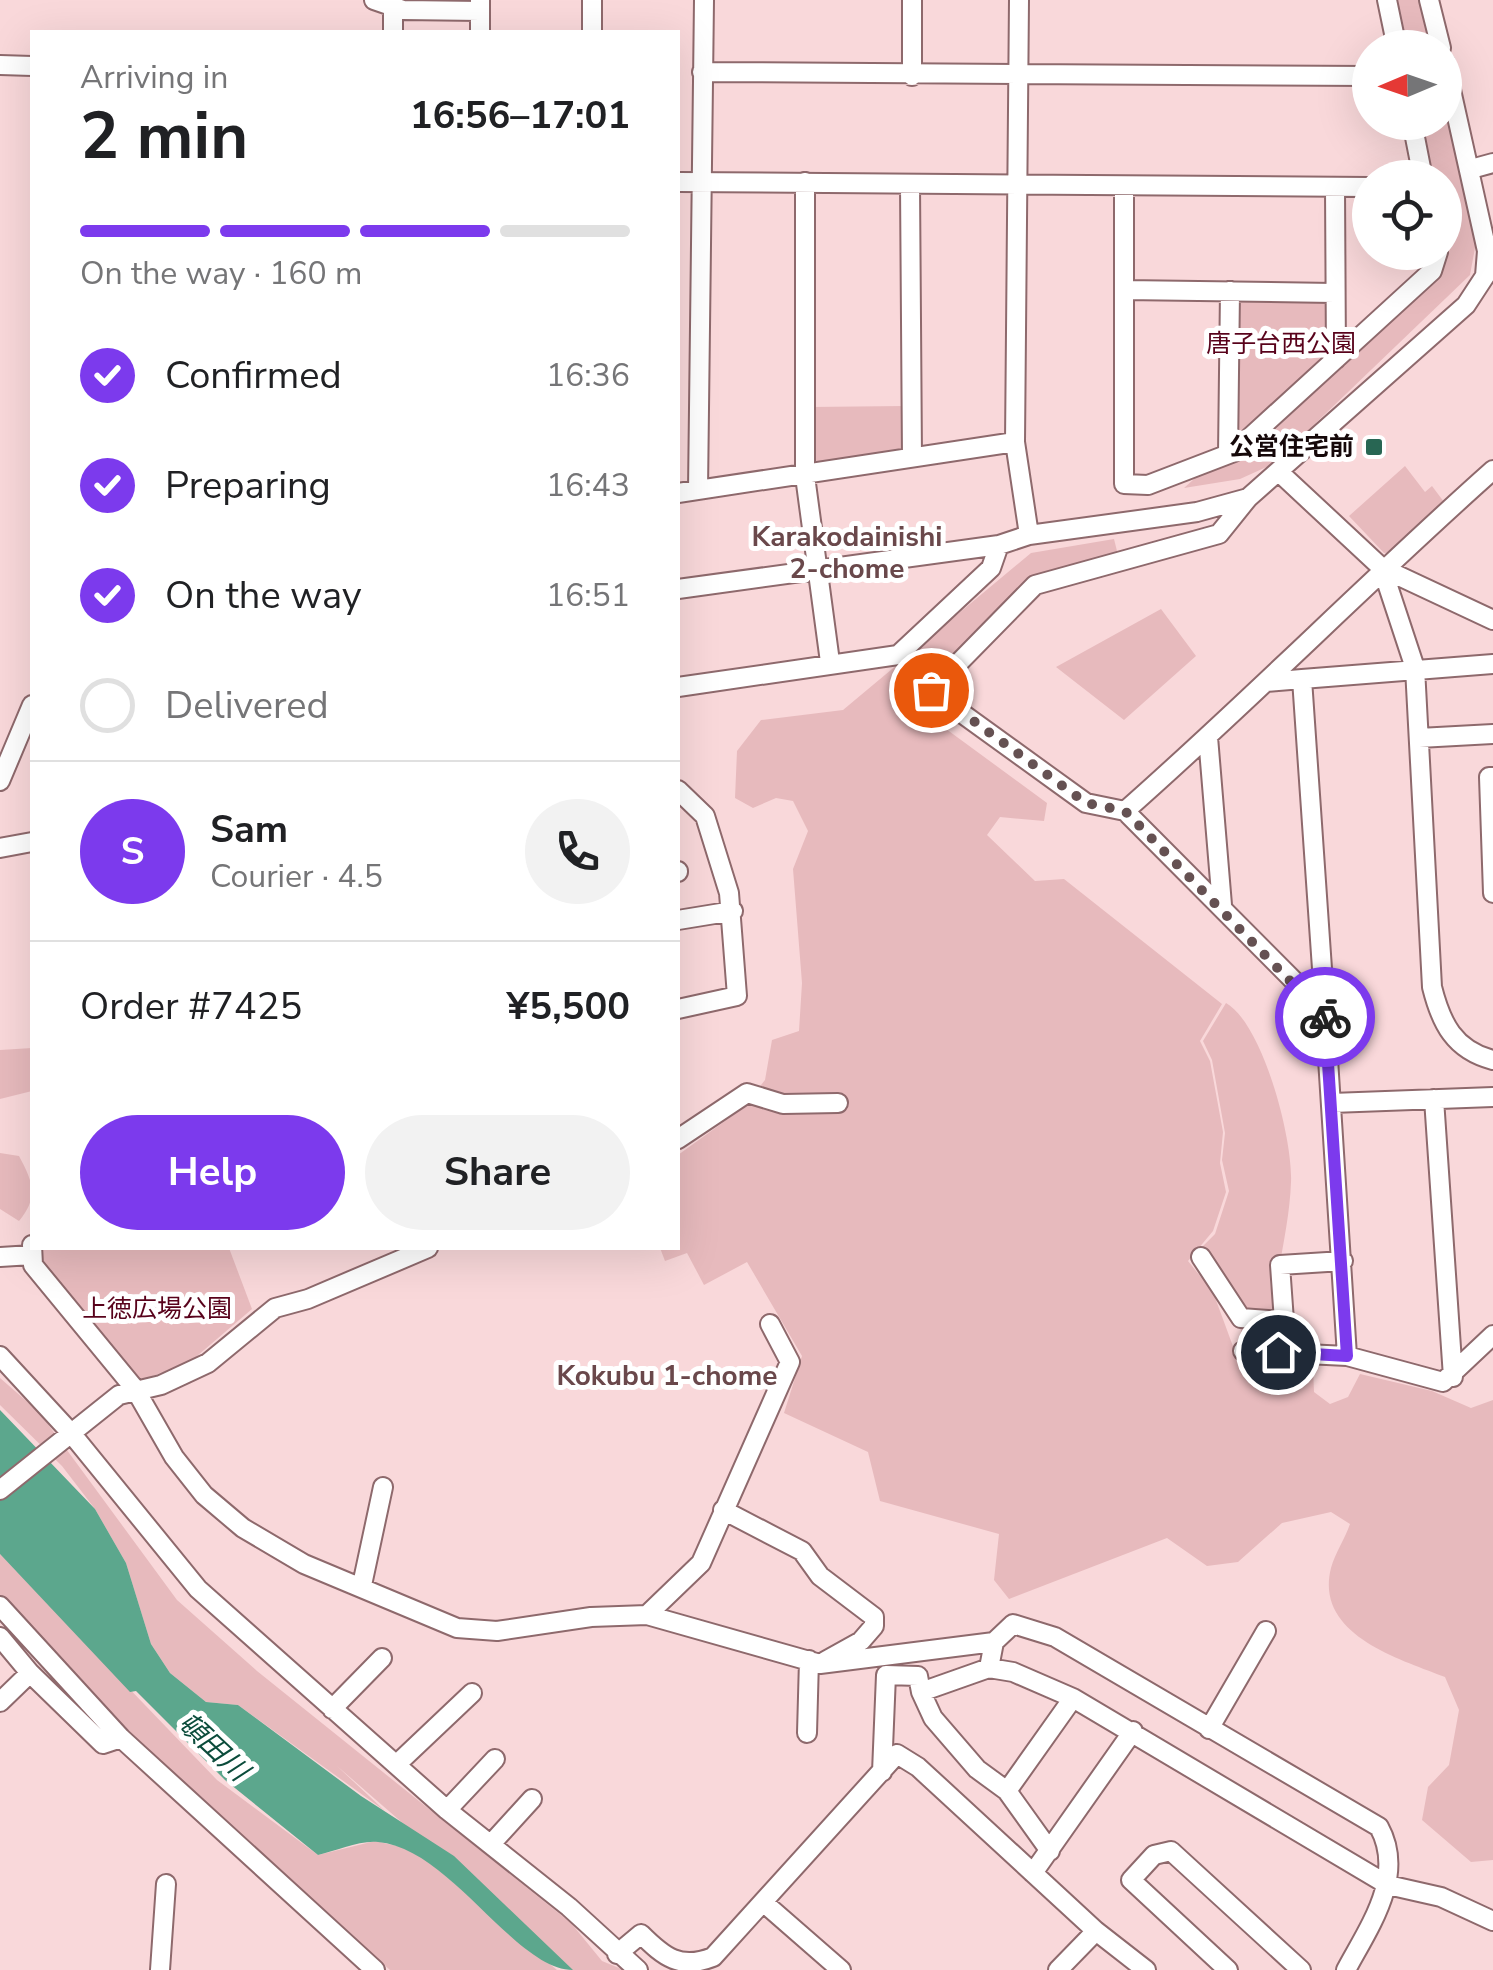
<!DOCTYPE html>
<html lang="en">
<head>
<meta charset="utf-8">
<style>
  body { margin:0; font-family:"Nunito Sans","Noto Sans JP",sans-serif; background:#f2f2f2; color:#202124; height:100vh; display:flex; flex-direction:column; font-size:38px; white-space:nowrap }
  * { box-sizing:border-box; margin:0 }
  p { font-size:32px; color:#757577 }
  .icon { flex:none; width:55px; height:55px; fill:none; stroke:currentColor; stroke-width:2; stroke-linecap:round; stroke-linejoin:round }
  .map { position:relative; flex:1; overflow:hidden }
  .panel { position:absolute; left:30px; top:30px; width:650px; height:1220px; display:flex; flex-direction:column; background:#fff; border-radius:0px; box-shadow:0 10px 40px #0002 }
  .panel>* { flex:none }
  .needle { width:65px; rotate:268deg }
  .tools { position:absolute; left:1352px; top:30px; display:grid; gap:20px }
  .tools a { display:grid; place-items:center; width:110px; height:110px; border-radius:50%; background:#fff; box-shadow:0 10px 40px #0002; font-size:50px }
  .pin { position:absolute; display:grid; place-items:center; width:85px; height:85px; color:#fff; margin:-42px; border:5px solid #fff; border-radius:50%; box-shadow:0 2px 10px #0007 }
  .courier { position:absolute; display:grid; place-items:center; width:100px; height:100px; margin:-50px; border:8px solid #7c3aed; border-radius:50%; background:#fff; color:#222; box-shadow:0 2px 12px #0007 }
  .summary em { font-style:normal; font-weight:700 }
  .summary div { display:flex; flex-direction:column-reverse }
  .summary { display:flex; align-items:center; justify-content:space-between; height:170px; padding:0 50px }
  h1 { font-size:65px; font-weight:700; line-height:75px }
  .bar { display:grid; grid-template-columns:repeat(4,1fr); gap:15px 10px; align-content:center; height:120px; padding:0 50px }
  .bar i { height:12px; border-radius:8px; background:#e0e0e0 }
  .bar .selected { background:#7c3aed }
  .bar p { grid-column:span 4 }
  .line { display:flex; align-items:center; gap:25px; padding:0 50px; border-top:2px solid #e0e0e0 }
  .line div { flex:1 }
  .round { display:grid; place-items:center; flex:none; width:105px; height:105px; border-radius:52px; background:#f2f2f2 }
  ol { padding:0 50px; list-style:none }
  li { display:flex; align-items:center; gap:30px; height:110px }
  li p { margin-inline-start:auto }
  li .icon { padding:10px; border-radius:50%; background:#7c3aed; color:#fff; stroke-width:4 }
  li:last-child { color:#757577 }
  li i { width:55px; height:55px; border:5px solid #e0e0e0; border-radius:50% }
  .primary-button { display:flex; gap:20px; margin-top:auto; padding:20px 50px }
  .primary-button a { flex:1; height:115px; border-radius:60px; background:#7c3aed; color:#fff; font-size:40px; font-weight:700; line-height:115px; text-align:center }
  .primary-button a+a { background:#f2f2f2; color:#202124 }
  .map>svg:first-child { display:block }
  .green { fill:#e7babd }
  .water { fill:#5ca78d }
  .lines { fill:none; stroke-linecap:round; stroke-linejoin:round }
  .minor-casing { stroke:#8e696c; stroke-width:22 }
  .minor { stroke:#fff; stroke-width:18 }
  .done { stroke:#655152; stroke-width:10; stroke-dasharray:0 18 }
  .route { stroke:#7c3aed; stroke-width:12 }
  .poi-dot { fill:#286653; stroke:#fff; stroke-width:4 }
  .labels { text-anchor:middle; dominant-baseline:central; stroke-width:10; stroke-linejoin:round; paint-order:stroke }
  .park-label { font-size:25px; fill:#58021b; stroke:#fff }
  .poi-label { font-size:25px; font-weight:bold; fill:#150809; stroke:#fff; text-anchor:end }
  .neighbourhood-label { font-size:28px; font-weight:bold; fill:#6a484b; stroke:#fff }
  .water-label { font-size:28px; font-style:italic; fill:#0b4c3b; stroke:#fff }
</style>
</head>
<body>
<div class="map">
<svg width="1493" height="1970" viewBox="0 0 1493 1970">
  <rect width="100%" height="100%" fill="#f9d8da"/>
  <path class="green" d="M1396 0H1423L1434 47H1407Z
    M1445 92 1477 237 1470 275 1273 464 1240 479 1184 488 1203 471 1249 454 1436 279 1448 247 1445 178 1431 177 1422 123 1445 122Z
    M1320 299 1329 307 1328 360 1235 441 1236 302Z
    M904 406 903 454 810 470V407Z
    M1405 466 1425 492 1432 486 1444 502 1392 552 1384 553 1349 516Z
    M1114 539 1118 555 1030 582 912 704 1047 803 1044 821 1000 817 987 835 1035 881 1064 879 1222 1004 1200 1041 1210 1061 1223 1132 1220 1163 1226 1192 1213 1231 1188 1261 1213 1292 1238 1360 1313 1367 1314 1392 1330 1404 1348 1397 1360 1374 1432 1391 1471 1408 1493 1400V1860L1471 1862 1422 1820 1428 1787 1449 1765 1459 1710 1445 1677C1400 1659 1314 1635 1331 1568 1335 1553 1345 1539 1350 1524L1331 1512 1282 1523 1238 1562 1207 1566 1167 1538 1009 1599 994 1580 999 1534 880 1501 868 1452 784 1413 802 1356 747 1262 704 1285 687 1253 665 1261 660 1248H678V1155L743 1108 765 1080 772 1040 799 1031 802 983 793 869 808 831 793 801 776 798 753 808 735 798 737 751 761 720 843 710 1031 553Z
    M1161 609 1196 656 1124 720 1056 667Z
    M1226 1003C1263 1024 1293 1139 1291 1182 1290 1213 1283 1245 1278 1275L1270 1281 1277 1337 1242 1334 1227 1283 1200 1249 1215 1234 1229 1191 1222 1160 1225 1133 1212 1060 1203 1041Z
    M32 1048V1091L0 1099V1050Z
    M0 1153 19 1156C33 1182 39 1197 19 1221L0 1209Z
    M38 1248H229L252 1309 190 1362 142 1380 129 1372 43 1268Z
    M0 1378 39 1412 177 1600 257 1671 571 1923 602 1961 624 1970H572L337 1766 385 1811 238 1705 206 1702 170 1673 151 1644 126 1563 95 1509 62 1466 0 1405Z
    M0 1554 217 1780 318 1855 375 1841 415 1850 557 1970H390L149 1753 16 1614 0 1595Z"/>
  <path class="water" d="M0 1410 95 1509 126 1563 151 1644 170 1673 206 1702 238 1705 361 1796 454 1856 573 1970C515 1970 450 1848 378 1842 360 1840 336 1851 318 1855L225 1780 136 1691 130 1692 0 1554Z"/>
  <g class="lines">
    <g class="minor-casing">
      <path id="minor" d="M374 0 403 10 480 11
        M1019 0 1015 442 1029 535
        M1387 0 1397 48
        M1429 0 1441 48
        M393 7V32
        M480 32V0
        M592 32V0
        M0 65 32 66
        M702 72 1370 76
        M912 76V0
        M1412 122 1423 178
        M1471 169 1493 163
        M678 182 1370 187
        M805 182V476L830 662
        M910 185 912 457
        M1124 187V484L1148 485 1234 452 1432 271 1438 252
        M1335 187 1336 359
        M1125 290 1334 293
        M1228 454 1230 291
        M1280 473 1382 568 1493 620
        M698 490 704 0
        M678 493 1015 442
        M1248 498 1219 534 1035 585 931 691 1086 803 1125 811 1325 1012 1347 1356
        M1382 568 1415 668 1432 987C1441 1023 1454 1050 1493 1060
        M678 589 999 545 1029 535 1197 512 1248 498 1466 305 1485 276 1487 251 1445 63
        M1302 679 1493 664
        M1267 682 1302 679 1325 1012
        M678 687 898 655 991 568 999 545
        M1208 737 1222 905
        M1419 738 1493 734
        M1493 777H1489L1493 893
        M0 781 32 705
        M678 790 705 816 729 893 737 996 678 1009
        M1125 811C1251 700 1368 581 1493 470
        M0 848 32 842
        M678 871V872
        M678 920 733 911
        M1434 1099 1453 1377
        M1332 1103 1493 1097
        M678 1139 747 1093 783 1104 838 1103
        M32 1245 33 1265 135 1389 174 1457 204 1495 243 1528 304 1564 457 1628 497 1631 591 1617 647 1615 820 1664 994 1642 989 1668 1013 1672 1073 1698 1388 1885 1441 1897 1493 1921
        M0 1257 32 1255
        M1201 1257 1241 1318 1284 1321 1280 1265 1343 1261
        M1243 1351 1347 1356 1443 1382 1493 1335
        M0 1356 71 1433 198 1589 447 1810 569 1907 638 1970
        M0 1490 119 1395 161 1385 208 1363 275 1308 308 1299 428 1248
        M723 1510 802 1551 820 1576 874 1617V1626L861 1641 825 1661
        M362 1585 383 1487
        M0 1606 121 1738 375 1970
        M647 1615 701 1563 790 1362 770 1324
        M0 1637 30 1673
        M994 1642 1013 1624 1055 1637 1379 1827C1406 1876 1369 1927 1346 1970
        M921 1692 933 1718 977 1769 1007 1791 1050 1851
        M0 1702 30 1673 103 1744 121 1738
        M332 1709 382 1658
        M1209 1729 1266 1631
        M807 1733 809 1660
        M397 1764 472 1693
        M882 1772 886 1675 918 1676 921 1692 989 1668
        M1007 1791 1073 1698
        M447 1810 495 1759
        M491 1844 532 1799
        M1033 1873 1133 1731
        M763 1902 841 1970
        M617 1954 641 1934C664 1957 680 1970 713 1957L897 1754 918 1767 1096 1931 1146 1970
        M160 1970 166 1884
        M1058 1970 1096 1931
        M1228 1970 1131 1880 1154 1855 1171 1851 1301 1970"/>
    </g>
    <use href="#minor" class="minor"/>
  </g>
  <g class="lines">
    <path class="done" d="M931 690 1086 803 1125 811 1325 1017"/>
    <path class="route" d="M1278 1352 1347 1356 1325 1017"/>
  </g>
  <rect class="poi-dot" x="1364" y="437" width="20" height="20" rx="5"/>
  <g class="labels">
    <g class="park-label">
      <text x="1281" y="344">唐子台西公園</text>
      <text x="157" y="1309">上徳広場公園</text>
    </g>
    <g class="poi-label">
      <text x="1354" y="447">公営住宅前</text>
    </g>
    <g class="neighbourhood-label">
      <text x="847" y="537">Karakodainishi<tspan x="847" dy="32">2-chome</tspan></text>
      <text x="667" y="1376">Kokubu 1-chome</text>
    </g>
    <g class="water-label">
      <text transform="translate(213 1747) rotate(43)">頓田川</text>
    </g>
  </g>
</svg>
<div class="tools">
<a><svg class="needle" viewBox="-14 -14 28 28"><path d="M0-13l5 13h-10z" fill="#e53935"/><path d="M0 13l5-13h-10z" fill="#757577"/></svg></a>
<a><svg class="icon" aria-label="locate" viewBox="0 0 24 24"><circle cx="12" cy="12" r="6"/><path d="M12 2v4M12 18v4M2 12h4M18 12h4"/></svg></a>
</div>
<div class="pin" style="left:931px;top:690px;background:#ea580c"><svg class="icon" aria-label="bag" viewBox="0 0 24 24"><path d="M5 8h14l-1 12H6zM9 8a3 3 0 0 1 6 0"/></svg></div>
<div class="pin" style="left:1278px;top:1352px;background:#1f2937"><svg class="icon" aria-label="home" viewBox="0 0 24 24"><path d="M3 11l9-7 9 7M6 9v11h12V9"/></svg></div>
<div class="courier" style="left:1325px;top:1017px"><svg class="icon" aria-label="bike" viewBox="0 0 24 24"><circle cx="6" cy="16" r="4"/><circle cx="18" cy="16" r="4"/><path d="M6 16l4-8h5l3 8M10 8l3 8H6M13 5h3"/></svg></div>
<section class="panel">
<div class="summary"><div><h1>2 min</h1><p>Arriving in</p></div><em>16:56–17:01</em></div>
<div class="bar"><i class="selected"></i><i class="selected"></i><i class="selected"></i><i></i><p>On the way · 160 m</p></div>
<ol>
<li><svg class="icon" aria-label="check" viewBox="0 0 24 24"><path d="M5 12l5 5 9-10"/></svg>Confirmed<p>16:36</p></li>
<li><svg class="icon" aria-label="check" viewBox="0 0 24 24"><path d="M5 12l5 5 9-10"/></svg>Preparing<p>16:43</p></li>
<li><svg class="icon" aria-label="check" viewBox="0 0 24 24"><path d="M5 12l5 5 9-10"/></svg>On the way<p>16:51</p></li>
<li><i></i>Delivered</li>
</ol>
<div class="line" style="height:180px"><b class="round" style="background:#7c3aed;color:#fff">S</b><div><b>Sam</b><p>Courier · 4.5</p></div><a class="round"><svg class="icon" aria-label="phone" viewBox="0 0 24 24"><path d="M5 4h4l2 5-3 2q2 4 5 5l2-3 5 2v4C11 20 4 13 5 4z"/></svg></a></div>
<div class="line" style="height:130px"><div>Order #7425</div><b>¥5,500</b></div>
<div class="primary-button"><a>Help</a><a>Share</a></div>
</section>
</div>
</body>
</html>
